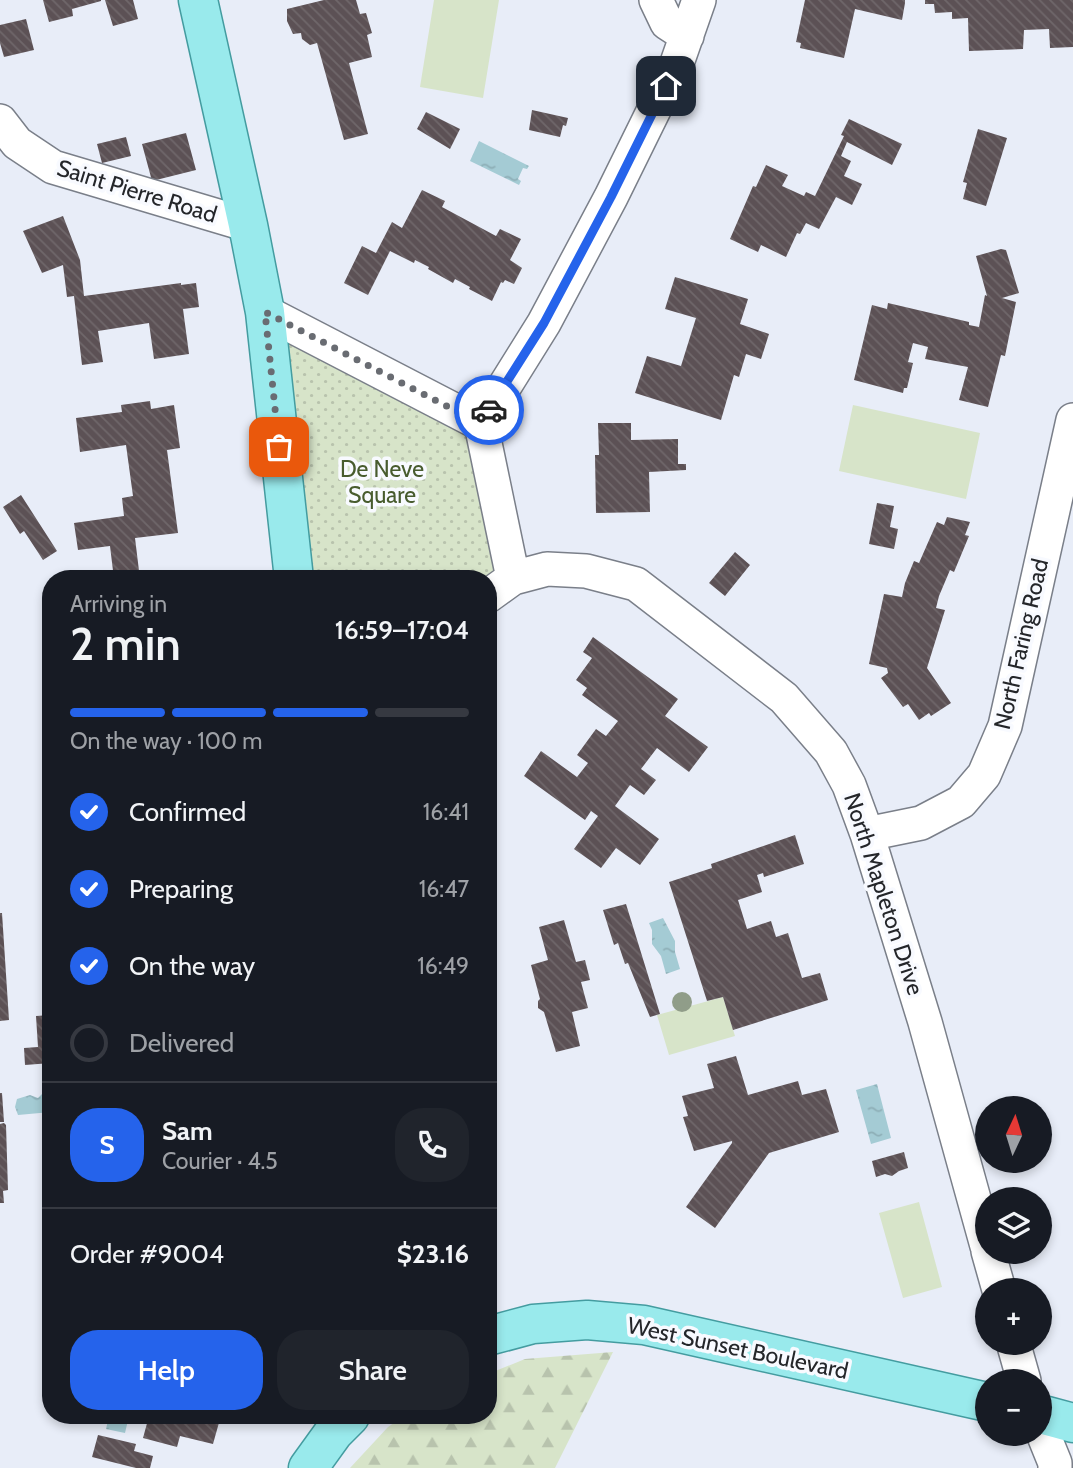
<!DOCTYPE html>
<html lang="en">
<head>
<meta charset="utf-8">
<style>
  body { margin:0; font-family:Cabin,sans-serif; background:#20242c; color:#f1f3f6; height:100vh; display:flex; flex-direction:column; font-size:26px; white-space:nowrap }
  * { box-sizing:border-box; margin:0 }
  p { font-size:23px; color:#9ea1a6 }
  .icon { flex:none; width:38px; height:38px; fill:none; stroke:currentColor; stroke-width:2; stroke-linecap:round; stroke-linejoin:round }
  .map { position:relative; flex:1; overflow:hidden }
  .side { position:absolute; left:42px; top:570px; width:455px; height:854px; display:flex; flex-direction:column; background:#171b24; border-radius:28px; box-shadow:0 4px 10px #0003 }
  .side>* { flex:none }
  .needle { width:46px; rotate:4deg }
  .controls { position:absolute; left:975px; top:1096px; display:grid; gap:14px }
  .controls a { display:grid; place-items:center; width:77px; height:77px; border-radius:50%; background:#171b24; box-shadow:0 4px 10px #0003; font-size:35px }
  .pin { position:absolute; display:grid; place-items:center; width:60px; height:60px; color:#fff; margin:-30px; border-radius:14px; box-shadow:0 4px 10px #0006 }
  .courier { position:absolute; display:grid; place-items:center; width:70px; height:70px; margin:-35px; border:5px solid #2563eb; border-radius:50%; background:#fff; color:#222; box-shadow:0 2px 9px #0007 }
  .summary em { font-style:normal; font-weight:600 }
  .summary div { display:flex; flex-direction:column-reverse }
  .summary { display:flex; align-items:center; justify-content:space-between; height:119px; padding:0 28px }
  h1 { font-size:46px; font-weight:600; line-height:52px }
  .bar { display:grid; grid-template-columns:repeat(4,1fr); gap:10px 7px; align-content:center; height:84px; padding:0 28px }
  .bar i { height:9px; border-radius:5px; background:#363941 }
  .bar .selected { background:#2563eb }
  .bar p { grid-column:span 4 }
  .line { display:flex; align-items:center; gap:18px; padding:0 28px; border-top:2px solid #363941 }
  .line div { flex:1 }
  .round { display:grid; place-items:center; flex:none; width:74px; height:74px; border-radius:28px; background:#20242c }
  ol { padding:0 28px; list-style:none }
  li { display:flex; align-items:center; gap:21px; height:77px }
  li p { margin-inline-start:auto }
  li .icon { padding:7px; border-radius:50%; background:#2563eb; color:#fff; stroke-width:4 }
  li:last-child { color:#9ea1a6 }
  li i { width:38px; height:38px; border:4px solid #363941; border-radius:50% }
  .button { display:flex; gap:14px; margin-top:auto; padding:14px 28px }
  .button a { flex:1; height:80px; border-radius:28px; background:#2563eb; color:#fff; font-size:28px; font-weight:600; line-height:80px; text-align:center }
  .button a+a { background:#20242c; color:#f1f3f6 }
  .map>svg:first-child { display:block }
  .green { fill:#d7e4c9 }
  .forest { fill:url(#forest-firs) }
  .park { fill:url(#park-dots) }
  .water { fill:url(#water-ripples) }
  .building { fill:url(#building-back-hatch) }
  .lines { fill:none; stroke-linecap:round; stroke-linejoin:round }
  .minor-casing { stroke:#7a7f89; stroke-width:36 }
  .major-casing { stroke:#449ca0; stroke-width:41 }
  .minor { stroke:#fff; stroke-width:33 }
  .major { stroke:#99eaec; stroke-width:38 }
  .tree { fill:#909d89 }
  .done { stroke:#696c72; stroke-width:7; stroke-dasharray:0 12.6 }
  .route { stroke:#2563eb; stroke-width:9 }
  .labels { text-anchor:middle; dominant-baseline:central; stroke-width:7; stroke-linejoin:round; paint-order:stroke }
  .street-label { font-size:23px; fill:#24262a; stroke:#f8faff }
  .park-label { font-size:23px; fill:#485c2e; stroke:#f8faff }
</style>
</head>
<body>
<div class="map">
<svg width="1073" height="1468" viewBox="0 0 1073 1468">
  <defs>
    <pattern id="forest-firs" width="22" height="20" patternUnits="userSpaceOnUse" patternTransform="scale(1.75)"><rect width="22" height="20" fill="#d7e4c9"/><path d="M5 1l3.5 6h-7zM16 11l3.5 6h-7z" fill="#b8c3ad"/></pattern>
    <pattern id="park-dots" width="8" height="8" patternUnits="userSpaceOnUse" patternTransform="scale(1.75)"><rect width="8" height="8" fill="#d7e4c9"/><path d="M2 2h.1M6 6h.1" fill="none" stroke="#b8c3ad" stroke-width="1.8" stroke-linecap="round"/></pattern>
    <pattern id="water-ripples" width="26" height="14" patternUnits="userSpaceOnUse" patternTransform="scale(1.75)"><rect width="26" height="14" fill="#a4cbd4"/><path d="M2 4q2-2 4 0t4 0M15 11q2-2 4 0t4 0" fill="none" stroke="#8daeb6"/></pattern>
    <pattern id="building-back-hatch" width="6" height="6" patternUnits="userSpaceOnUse" patternTransform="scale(1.75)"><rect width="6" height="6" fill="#5c5155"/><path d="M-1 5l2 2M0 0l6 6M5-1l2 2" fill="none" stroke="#6f676a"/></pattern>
  </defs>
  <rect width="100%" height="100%" fill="#e8edf8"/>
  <path class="green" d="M434 0H499L483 98 420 87Z
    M853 405 980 433 966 499 839 471Z
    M723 997 735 1036 669 1055 657 1015Z
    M919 1202 942 1287 903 1298 879 1213Z"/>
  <path class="forest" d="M613 1352 555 1468H350L388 1427 404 1416H488V1374L525 1359Z"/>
  <path class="park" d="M265 312 481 424 513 578 294 579Z"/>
  <path class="water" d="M479 141 529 166 527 169 523 168 518 179 521 181 519 185 470 161Z
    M663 918 675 941V952L680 969 666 974 661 956 652 944V930L649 923Z
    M877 1084 891 1138 871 1144 856 1090Z
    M42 1094 51 1095V1112L18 1115 15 1107 17 1099 30 1095 38 1098Z
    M109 1416H129L125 1433 106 1429Z"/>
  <path class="building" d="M43 0H101V1L72 9 73 16 49 22Z
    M105 0H133L138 19 113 26Z
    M324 0H356L360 14 366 13 372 33 367 35 372 57 349 63 368 134 344 140 317 43 310 45 302 39 301 33 293 34 287 21V9Z
    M805 0H905V3L902 20 855 9 844 58 800 48 801 43 796 42Z
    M925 0H1073V47L1050 48 1049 29 1024 30 1023 49 969 51 968 18 952 19V12L935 13 934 4H925Z
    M26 19 34 50 4 57 0 43V25Z
    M532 110 568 118 566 126 563 125 560 137 529 130Z
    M426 112 460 129 450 149 417 129Z
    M849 119 902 144 892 165 847 142 841 156 851 161 844 176 862 184 852 205 836 197 819 229 806 223 800 234 797 233 786 257 761 245 758 252 730 239 753 186 756 187 766 165 788 175 782 186 804 196 806 192 815 196 844 136 841 135Z
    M978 129 1007 138 986 206 963 199 967 183 963 182Z
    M186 133 196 170 152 181 142 144Z
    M126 137 131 156 102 163 97 144Z
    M422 190 445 201 442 207 496 236 500 229 521 239 510 260 522 268 514 284 505 280 503 283 501 282 492 301 469 289 470 287 455 279 453 283 428 269 429 267 415 260 414 263 390 251 368 295 344 283 362 246 376 253 392 222 402 228Z
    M63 216 80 260 84 296 181 283V285L196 283 199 307 183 309 189 354 154 359 149 323 98 331 103 362 82 365 74 296 67 297 63 265 42 273 23 231Z
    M1001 249 1006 250 1019 293 1002 298 1016 302 1005 356 1001 355 988 407 959 400 968 367 925 359 928 347 913 343 908 362 913 363 907 388H904L903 393 854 380 872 305 887 309 888 303 969 322V325L979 327 985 295 987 296 976 256Z
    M675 277 748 299 740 324 769 334 761 359 746 354 739 377 734 375 721 420 635 393 647 356 681 366 696 318 665 309Z
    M150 401 151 409 174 405 180 448 167 450 178 533 135 538 140 579H114L110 546 78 550 74 523 124 516 122 498 133 496 126 445 80 452 76 418 122 412 121 405Z
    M598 423H631V440L678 439V464H686V470L649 472 650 512 596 513 595 455H599Z
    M21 495 57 551 43 560 24 531 20 534 3 507Z
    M877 503 894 506 890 527 898 529 894 549 869 544Z
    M947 517 970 522 965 535 969 536 954 572 950 570 939 596 936 608 945 610 927 668 951 703 931 716 929 713 919 720 908 704 903 707 881 678 888 673 887 668 869 664 884 594 902 597 905 583 914 561 919 563 937 522 944 525Z
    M735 552 750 565 725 596 709 583Z
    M593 637 678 699 665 716 708 747 689 772 657 748 641 769 656 780 644 795 630 785 615 806 659 839 640 865 616 848 601 868 574 849 598 816 591 811 585 820 524 776 541 751 577 777 588 763 577 755 596 729 606 736 618 721 582 695 587 688 576 680 592 658 583 652Z
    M795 835 804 864 764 877 763 873 757 875 762 892 738 900 747 929 771 921 776 937 788 933 802 978 820 973 828 1000 733 1030 723 997 707 1001 669 882 712 868 711 864Z
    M626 904 660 1014 650 1017 628 963 625 964 618 943 614 945 603 910Z
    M0 913H2L9 1020 0 1021Z
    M564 920 576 962 585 960 590 980 581 982 588 1008 572 1012 580 1046 556 1052 544 1012 538 1008V1001L540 999 531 965 548 960 539 927Z
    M51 1015V1063L25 1065 24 1048 38 1047 36 1016Z
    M736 1056 748 1095 798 1081 802 1095 826 1089 839 1132 769 1153 715 1228 686 1207 732 1143V1141L694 1151 683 1117 688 1116 682 1096 714 1088 707 1064Z
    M0 1093H2L4 1122H0Z
    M4 1123 6 1125 8 1190 3 1191 4 1203H0V1124Z
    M904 1152 908 1168 899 1171 892 1176 885 1174 876 1177 872 1161Z
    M149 1416H207L220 1419 213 1444 180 1436 177 1447 143 1438Z
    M98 1435 136 1444 134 1451 153 1456 150 1468H136L92 1457Z"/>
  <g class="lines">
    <g class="minor-casing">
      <path id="minor" d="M656 0 667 23 687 36
        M0 121 17 143 53 167 248 225
        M265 312 481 424
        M513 578 547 569 586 571 636 584 784 698 831 752 849 785 867 834 925 1022 987 1246
        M488 596 513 578 481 424 544 323 611 197 677 63 699 0
        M867 834 921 823 961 802 984 775 1005 726 1073 420
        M988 1251 999 1290
        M1013 1342 1024 1381
        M1040 1426 1055 1463V1468"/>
    </g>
    <g class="major-casing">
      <path id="major" d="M198 0 248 225 265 312 294 579
        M488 1336 533 1324 587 1320 644 1325 987 1402
        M1040 1414 1073 1423
        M308 1468 334 1432 350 1416"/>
    </g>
    <use href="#minor" class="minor"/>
    <use href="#major" class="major"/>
  </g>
  <circle class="tree" cx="682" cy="1002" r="10"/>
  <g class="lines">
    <path class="done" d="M279 447 265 312 481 424 489 410"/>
    <path class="route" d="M489 410 544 323 611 197 666 86"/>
  </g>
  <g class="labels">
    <g class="street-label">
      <text transform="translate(137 191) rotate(17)">Saint Pierre Road</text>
      <text transform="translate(1021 644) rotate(-77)">North Faring Road</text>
      <text transform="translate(884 894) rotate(72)">North Mapleton Drive</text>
      <text transform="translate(738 1348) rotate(12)">West Sunset Boulevard</text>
    </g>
    <g class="park-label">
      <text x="382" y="469">De Neve<tspan x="382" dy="26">Square</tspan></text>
    </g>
  </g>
</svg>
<div class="controls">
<a><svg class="needle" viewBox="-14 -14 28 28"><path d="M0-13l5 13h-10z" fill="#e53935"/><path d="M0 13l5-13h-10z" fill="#9ea1a6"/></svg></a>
<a><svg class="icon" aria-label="layers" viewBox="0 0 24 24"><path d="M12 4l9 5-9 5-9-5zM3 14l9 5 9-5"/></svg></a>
<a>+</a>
<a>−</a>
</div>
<div class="pin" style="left:279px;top:447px;background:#ea580c"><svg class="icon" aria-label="bag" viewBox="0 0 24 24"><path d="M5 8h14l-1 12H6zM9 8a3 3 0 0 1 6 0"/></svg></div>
<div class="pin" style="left:666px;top:86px;background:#1f2937"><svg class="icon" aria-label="home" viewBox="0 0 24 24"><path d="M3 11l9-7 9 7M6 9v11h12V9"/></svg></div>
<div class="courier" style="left:489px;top:410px"><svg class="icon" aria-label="car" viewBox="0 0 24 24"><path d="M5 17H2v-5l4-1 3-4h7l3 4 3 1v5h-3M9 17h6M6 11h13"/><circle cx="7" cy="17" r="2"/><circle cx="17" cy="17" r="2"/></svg></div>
<section class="side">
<div class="summary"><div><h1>2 min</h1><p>Arriving in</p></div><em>16:59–17:04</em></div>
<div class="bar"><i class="selected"></i><i class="selected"></i><i class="selected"></i><i></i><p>On the way · 100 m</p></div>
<ol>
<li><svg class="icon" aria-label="check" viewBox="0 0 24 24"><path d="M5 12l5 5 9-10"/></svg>Confirmed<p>16:41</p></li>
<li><svg class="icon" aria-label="check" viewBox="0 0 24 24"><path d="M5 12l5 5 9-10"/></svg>Preparing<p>16:47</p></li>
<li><svg class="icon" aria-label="check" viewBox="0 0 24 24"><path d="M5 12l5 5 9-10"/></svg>On the way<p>16:49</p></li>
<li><i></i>Delivered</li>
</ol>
<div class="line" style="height:126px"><b class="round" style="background:#2563eb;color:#fff">S</b><div><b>Sam</b><p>Courier · 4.5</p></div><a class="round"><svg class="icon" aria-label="phone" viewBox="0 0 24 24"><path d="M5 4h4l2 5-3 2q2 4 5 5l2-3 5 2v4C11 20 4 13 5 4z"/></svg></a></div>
<div class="line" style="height:91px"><div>Order #9004</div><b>$23.16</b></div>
<div class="button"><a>Help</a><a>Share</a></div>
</section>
</div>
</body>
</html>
